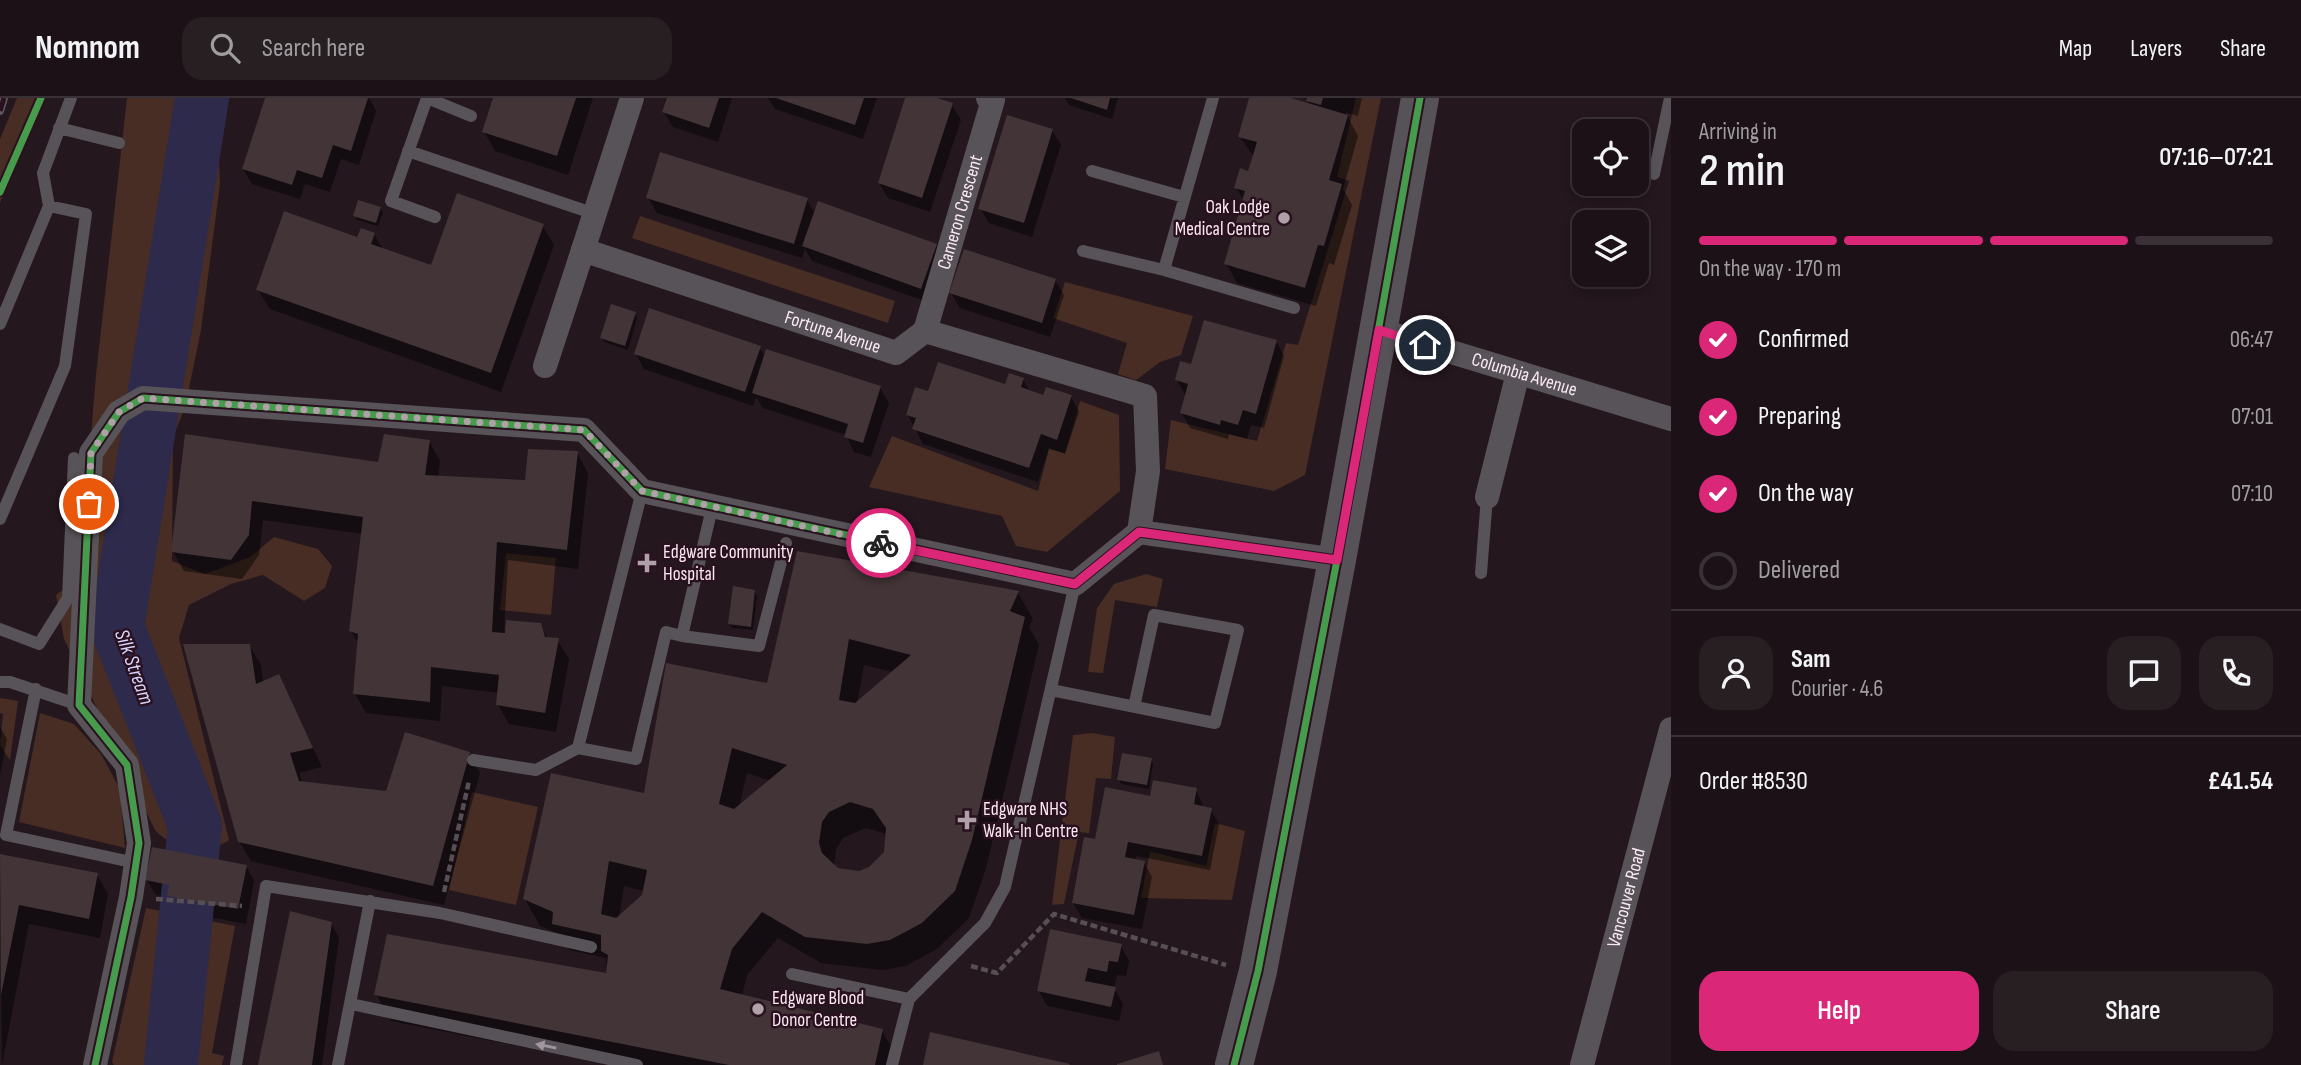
<!DOCTYPE html>
<html lang="en">
<head>
<meta charset="utf-8">
<style>
  body { margin:0; font-family:"Sofia Sans Condensed",sans-serif; background:#281f23; color:#f1f3f6; height:100vh; display:flex; flex-direction:column; font-size:26px; white-space:nowrap }
  * { box-sizing:border-box; margin:0 }
  p { font-size:23px; color:#a09da1 }
  .icon { flex:none; width:38px; height:38px; fill:none; stroke:currentColor; stroke-width:2; stroke-linecap:round; stroke-linejoin:round }
  .map { position:relative; flex:1; overflow:hidden }
  .drawer { display:flex; flex-direction:column; background:#1b1116; width:630px }
  .drawer>* { flex:none }
  .controls { position:absolute; left:1572px; top:21px; display:grid; gap:14px }
  .controls a { display:grid; place-items:center; width:77px; height:77px; border-radius:14px; background:#1b1116; box-shadow:0 4px 10px #0003,0 0 0 2px #393135; font-size:35px }
  .pin { position:absolute; display:grid; place-items:center; width:60px; height:60px; color:#fff; margin:-30px; border:4px solid #fff; border-radius:50%; box-shadow:0 2px 7px #0007 }
  .courier { position:absolute; display:grid; place-items:center; width:70px; height:70px; margin:-35px; border:5px solid #db2777; border-radius:50%; background:#fff; color:#222; box-shadow:0 2px 9px #0007 }
  .headline em { font-style:normal; font-weight:600 }
  .headline div { display:flex; flex-direction:column-reverse }
  .headline { display:flex; align-items:center; justify-content:space-between; height:119px; padding:0 28px }
  h1 { font-size:46px; font-weight:600; line-height:52px }
  .bar { display:grid; grid-template-columns:repeat(4,1fr); gap:10px 7px; align-content:center; height:84px; padding:0 28px }
  .bar i { height:9px; border-radius:5px; background:#393135 }
  .bar .current { background:#db2777 }
  .bar p { grid-column:span 4 }
  .line { display:flex; align-items:center; gap:18px; padding:0 28px; border-top:2px solid #393135 }
  .line div { flex:1 }
  .round { display:grid; place-items:center; flex:none; width:74px; height:74px; border-radius:21px; background:#281f23 }
  ol { padding:0 28px; list-style:none }
  li { display:flex; align-items:center; gap:21px; height:77px }
  li p { margin-inline-start:auto }
  li .icon { padding:7px; border-radius:50%; background:#db2777; color:#fff; stroke-width:4 }
  li:last-child { color:#a09da1 }
  li i { width:38px; height:38px; border:4px solid #393135; border-radius:50% }
  .primary-button { display:flex; gap:14px; margin-top:auto; padding:14px 28px }
  .primary-button a { flex:1; height:80px; border-radius:21px; background:#db2777; color:#fff; font-size:28px; font-weight:600; line-height:80px; text-align:center }
  .primary-button a+a { background:#281f23; color:#f1f3f6 }
  header { display:flex; align-items:center; gap:42px; box-sizing:border-box; height:98px; padding:0 35px; background:#1b1116; border-bottom:2px solid #393135 }
  header strong { font-size:33px }
  nav { display:flex; gap:38px; margin-inline-start:auto; font-size:24px }
  .search { width:490px; height:63px; background:#281f23; display:flex; align-items:center; gap:18px; box-sizing:border-box; padding:0 24px; border-radius:21px; color:#a09da1; font-size:26px }
  main { display:flex; flex:1; min-height:0 }
  .map>svg:first-child { display:block }
  .green { fill:#482d24 }
  .shadow { fill:#0007; fill-rule:evenodd }
  .lines { fill:none; stroke-linecap:round; stroke-linejoin:round }
  .river { stroke:#2e2a4c; stroke-width:54 }
  .building { fill:#423437; fill-rule:evenodd }
  .path { stroke:#574f55; stroke-width:4.5; stroke-dasharray:7 3.5; stroke-linecap:butt }
  .service { stroke:#585358; stroke-width:12 }
  .minor { stroke:#585358; stroke-width:24 }
  .primary { stroke:#575158; stroke-width:38 }
  .rail-casing { stroke:#60585e; stroke-width:8 }
  .rail { stroke:#2a111f; stroke-width:5; stroke-dasharray:16; stroke-linecap:butt }
  .cycleway-casing { stroke:#2a111f; stroke-width:11 }
  .cycleway { stroke:#469c4c; stroke-width:7 }
  .oneway { fill:#a1969d }
  .done { stroke:#b0a0a8; stroke-width:7; stroke-dasharray:0 12.6 }
  .route { stroke:#db2777; stroke-width:9 }
  .poi-dot { fill:#b0a0a8; stroke:#2a111f; stroke-width:2.5 }
  .labels { text-anchor:middle; dominant-baseline:central; stroke-width:5; stroke-linejoin:round; paint-order:stroke }
  .poi-label { font-size:19px; fill:#fbe9f2; stroke:#2a111f; text-anchor:start }
  .street-label { font-size:19px; fill:#fbe9f2; stroke:#2a111f }
  .water-label { font-size:21px; font-style:italic; fill:#d5d4fd; stroke:#2a111f }
</style>
</head>
<body>
<header>
<strong>Nomnom</strong>
<div class="search"><svg class="icon" aria-label="search" viewBox="0 0 24 24"><circle cx="10" cy="10" r="6"/><path d="M15 15l6 6"/></svg>Search here</div>
<nav><a>Map</a><a>Layers</a><a>Share</a></nav>
</header>
<main>
<div class="map">
<svg width="1671" height="967" viewBox="0 0 1671 967">
  <rect width="100%" height="100%" fill="#24171e"/>
  <path class="green" d="M17 0H42L0 105V41Z
    M127 0H223L218 34 220 86 201 232 185 310 173 339 172 463 205 476 250 459 274 439 318 451 332 468 325 490 304 503 263 477 231 486 189 507 179 540 229 742C209 756 171 751 155 732L64 541 56 497 79 480 96 277Z
    M1356 0H1381L1305 377 1274 393 1165 371 1171 322 1257 343 1286 245 1298 247 1349 83 1337 79Z
    M640 118 895 203 888 225 632 140Z
    M1065 184 1193 218 1181 257 1160 264 1136 282 1118 276 1127 245 1053 220Z
    M1080 303 1119 317 1120 393 1047 454 1016 448 1002 418 869 389 892 338 1038 393 1049 351 1065 355Z
    M506 455 556 460 551 517 500 512Z
    M1146 476 1163 481 1157 509 1115 502 1103 575 1088 574 1097 510 1114 486Z
    M0 600 18 603 10 662 0 647 3 616 0 615Z
    M40 615 74 626 101 656 120 691 125 750 19 724Z
    M1092 635 1115 639 1111 681 1096 680 1089 735 1079 734 1064 806 1052 807 1073 637Z
    M472 694 538 709 516 807 449 792Z
    M1215 725 1245 733 1232 802 1141 800 1150 753 1206 768Z
    M146 810 235 828 212 955 224 958 222 967H114L112 964Z"/>
  <path class="shadow" d="M267 0H369L376 13 359 67 341 61 330 94 305 86 300 101 252 86 243 71Z
    M495 0H593L568 77 495 53 484 33Z
    M669 0H732L718 44 673 29 664 14Z
    M768 0H877L863 41 775 11Z
    M907 0H932L952 7 961 22 930 114 888 100 879 85Z
    M1065 0H1118L1112 21 1069 7Z
    M1251 0H1285L1311 8 1305 0H1362L1358 18 1345 14 1358 38 1343 91 1352 107 1334 167 1329 165 1316 208 1237 185 1226 165 1244 103 1236 90 1249 75 1254 59 1240 39Z
    M1052 32 1061 47 1032 139 989 125 980 110Z
    M648 100 807 102 815 116 936 147 945 162 930 205 812 163 805 151 802 160 657 115Z
    M380 110 383 115 378 128 357 122 355 117Z
    M542 127 554 147 501 294 270 211 258 192 374 136 383 152 432 169Z
    M1055 182 1064 197 1050 239 960 210 951 195Z
    M635 216 637 220 628 252 604 244 602 239Z
    M1276 243 1284 258 1264 330 1251 327 1247 341 1229 336 1228 341 1190 330 1182 315 1185 297 1177 282 1193 268Z
    M759 249 765 259 880 290 889 305 871 359 854 354 846 337 763 310 756 299 753 308 644 271 636 256Z
    M1023 281 1030 294 1045 299H1071L1079 314 1065 356 1049 350 1038 384 923 346 908 317 929 296 1006 289Z
    M186 338 379 366 429 343 440 363 438 380 526 384 577 355 588 375 578 471 508 462 504 533 540 527 548 541 557 542 569 561 556 634 509 626 498 607 499 595 442 588 440 623 366 615 355 596 359 546 351 533 363 436 263 422 259 457 242 481 184 473 173 454Z
    M799 455 1018 495 1033 521 1029 529 1039 547 986 770 969 820 937 851 906 868 883 872 821 865 778 840 747 877 742 897 882 933 891 948 886 967H615L391 923 376 896 607 877 606 860 569 852 560 836 540 828 525 801 769 587ZM864 567 893 574 857 606ZM747 675 771 683 739 710ZM866 730 887 736 885 754 870 771 859 775 837 772 834 768 836 751 843 740ZM624 788 644 793 643 798 619 820Z
    M754 493 757 498 753 532 732 530 729 525Z
    M249 547 261 567 263 585 278 578 322 669 299 675 303 685 387 695 469 655 480 675 444 807 251 763 239 743Z
    M0 629 7 641 0 676Z
    M1151 662 1153 666 1149 691 1121 686 1119 681Z
    M1196 692 1204 710 1210 711 1219 726 1210 772 1136 758 1135 763 1144 764 1152 779 1142 831 1082 820 1073 805 1096 743 1152 700Z
    M0 758 97 777 108 796 100 840 29 826 2 967Z
    M246 768 254 783 246 826 178 813 170 799 156 797 147 782Z
    M331 825 339 840 322 967H260Z
    M1121 848 1129 863 1126 878 1117 877 1114 890 1123 906 1119 923 1047 908 1039 893Z"/>
  <g class="lines">
    <path class="river" d="M171 967 195 727 117 529 202 0"/>
  </g>
  <path class="building" d="M265 0H368L351 53 333 47 322 80 297 72 292 87 242 71Z
    M493 0H576L557 58 482 34Z
    M667 0H719L709 30 662 14Z
    M776 0H864L855 27Z
    M905 0H937L953 5 922 100 878 85Z
    M1071 0H1110L1107 12Z
    M1249 0H1291L1348 17 1329 82 1342 86 1324 148 1318 147 1305 190 1224 166 1245 93 1234 90 1240 70 1248 73 1257 44 1238 39Z
    M1307 0H1323L1321 7 1306 3Z
    M1007 17 1053 31 1024 125 978 111Z
    M660 54 808 100 794 146 646 100Z
    M457 95 544 126 491 275 256 192 284 113 357 139 361 130 375 135 371 146 431 167Z
    M358 102 381 109 376 125 353 118Z
    M818 103 937 146 921 191 802 148Z
    M964 151 1056 181 1042 225 949 195Z
    M611 206 636 214 625 248 600 240Z
    M649 210 761 248 745 294 634 256Z
    M1204 222 1277 242 1256 316 1243 312 1238 327 1221 322 1220 327 1180 315 1188 286 1175 282 1180 263 1191 266Z
    M766 251 881 288 863 345 844 339 848 326 752 295Z
    M938 264 1005 286 1009 275 1024 280 1021 289 1043 297 1046 289 1072 297 1057 342 1041 336 1029 370 912 331 916 320 906 317 915 289 928 293Z
    M185 336 378 364 384 336 430 342 425 377 525 382 528 351 578 353 567 452 497 444 492 534 505 535 506 522 541 525 545 539 559 540 545 615 496 607 499 577 431 569 430 604 353 596 358 536 349 533 363 419 252 403 249 437 231 462 171 454Z
    M797 453 1019 493 1010 513 1025 519 972 742 955 793 922 825 890 842 867 846 805 839 762 814 732 851 720 891 883 931 875 967H729L374 897 387 836 606 875 608 857 601 853V837L552 826 553 814 523 801 551 675 644 695 666 565 767 585ZM849 541 911 557 855 605 839 602ZM732 650 787 667 734 711 719 706ZM850 704 873 711 886 730 884 754 869 769 859 773 838 770 822 755 819 745 822 724 829 714ZM609 763 647 772 642 797 616 820 601 816Z
    M733 488 755 492 751 529 728 526Z
    M183 546H250L256 586 279 576 313 650 290 655 299 683 386 693 405 634 470 654 433 788 238 744Z
    M1122 655 1152 660 1147 687 1117 682Z
    M1153 682 1197 690 1194 706 1212 710 1202 758 1128 744 1125 759 1145 763 1134 817 1072 805 1084 739 1095 741 1105 689 1150 698Z
    M152 749 247 767 238 811 167 798 169 787 145 782Z
    M0 756 98 775 89 821 19 807 1 897Z
    M290 813 332 824 312 967H258Z
    M1050 831 1122 846 1118 864 1109 863 1107 874 1088 870 1085 883 1116 889 1111 909 1037 893Z
    M930 934 1070 966 1069 967H923Z
    M1159 953 1163 967H1117V966Z"/>
  <g class="lines">
    <path class="path" d="M0 94 41 0
      M444 794 469 683
      M156 801 242 808
      M971 868 997 875 1054 816 1226 867"/>
    <path class="service" d="M1213 0 1164 172 1294 210
      M59 30 119 45
      M408 53 595 116
      M1092 73 1184 99
      M1654 76 1670 0
      M435 119 391 103 427 0 471 18
      M1083 153 1164 172
      M0 226 49 108 43 75 71 0
      M642 393 578 650 636 661 666 534 682 538 712 410
      M0 421 65 268 86 116 49 108
      M1481 475 1487 399
      M0 531 39 546 68 500 74 360
      M682 538 759 548 786 445
      M0 584H10L79 607
      M36 591 6 737 136 765
      M1051 592 1215 625 1238 532 1154 517 1134 609
      M473 662 536 672 578 650
      M792 876 909 901
      M351 906 637 967
      M236 967 266 788 440 815 591 849
      M338 967 370 803
      M892 967 909 901 985 825 1005 789 1075 486"/>
    <g class="minor">
      <path d="M583 152 632 0"/>
      <path id="s1" d="M1379 232 1671 321"/>
      <path id="s2" d="M925 233 993 2 988 0"/>
      <path id="s3" d="M545 268 583 152 896 255 925 233 1145 298 1148 373 1139 434"/>
      <path d="M1487 399 1518 275"/>
      <path d="M95 967 131 799 139 745 127 667 79 607 91 355 119 314 143 300 584 332 642 393 1075 486 1139 434 1337 462"/>
      <path id="s4" d="M1582 967 1671 631"/>
    </g>
    <path class="primary" d="M1234 967 1258 873 1337 462 1420 0"/>
    <g class="rail-casing">
      <path id="rail" d="M0 13 4 0"/>
    </g>
    <use href="#rail" class="rail"/>
    <g class="cycleway-casing">
      <path id="cycleway" d="M0 94 41 0
        M95 967 131 799 139 745 127 667 79 607 91 355 119 314 143 300 584 332 642 393 1075 486 1139 434 1337 462
        M1234 967 1258 873 1337 462 1420 0"/>
    </g>
    <use href="#cycleway" class="cycleway"/>
  </g>
  <defs><path id="oneway-solid" d="M-6-.8H1V-3.2L6.5 0L1 3.2V.8H-6Z" transform="scale(1.75)"/></defs>
  <use class="oneway" href="#oneway-solid" transform="translate(546 948) rotate(-168)"/>
  <g class="lines">
    <path class="done" d="M89 406 91 355 119 314 143 300 584 332 642 393 881 445"/>
    <path class="route" d="M881 445 1075 486 1139 434 1337 462 1379 232 1425 247"/>
  </g>
  <g class="poi-dot">
    <circle cx="1284" cy="120" r="7"/>
    <path d="M643.5 454.5h7v7h7v7h-7v7h-7v-7h-7v-7h7z"/>
    <path d="M963.5 711.5h7v7h7v7h-7v7h-7v-7h-7v-7h7z"/>
    <circle cx="758" cy="911" r="7"/>
  </g>
  <g class="labels">
    <g class="poi-label">
      <text x="1270" y="109" text-anchor="end">Oak Lodge<tspan x="1270" dy="22">Medical Centre</tspan></text>
      <text x="663" y="454">Edgware Community<tspan x="663" dy="22">Hospital</tspan></text>
      <text x="983" y="711">Edgware NHS<tspan x="983" dy="22">Walk-In Centre</tspan></text>
      <text x="772" y="900">Edgware Blood<tspan x="772" dy="22">Donor Centre</tspan></text>
    </g>
    <g class="street-label">
      <text stroke="none"><textPath href="#s2" startOffset="124">Cameron Crescent</textPath></text>
      <text stroke="none"><textPath href="#s3" startOffset="385">Fortune Avenue</textPath></text>
      <text stroke="none"><textPath href="#s1" startOffset="152">Columbia Avenue</textPath></text>
      <text stroke="none"><textPath href="#s4" startOffset="173">Vancouver Road</textPath></text>
    </g>
    <g class="water-label">
      <text transform="translate(134 569) rotate(70)">Silk Stream</text>
    </g>
  </g>
</svg>
<div class="controls">
<a><svg class="icon" aria-label="locate" viewBox="0 0 24 24"><circle cx="12" cy="12" r="6"/><path d="M12 2v4M12 18v4M2 12h4M18 12h4"/></svg></a>
<a><svg class="icon" aria-label="layers" viewBox="0 0 24 24"><path d="M12 4l9 5-9 5-9-5zM3 14l9 5 9-5"/></svg></a>
</div>
<div class="pin" style="left:89px;top:406px;background:#ea580c"><svg class="icon" aria-label="bag" viewBox="0 0 24 24"><path d="M5 8h14l-1 12H6zM9 8a3 3 0 0 1 6 0"/></svg></div>
<div class="pin" style="left:1425px;top:247px;background:#1f2937"><svg class="icon" aria-label="home" viewBox="0 0 24 24"><path d="M3 11l9-7 9 7M6 9v11h12V9"/></svg></div>
<div class="courier" style="left:881px;top:445px"><svg class="icon" aria-label="bike" viewBox="0 0 24 24"><circle cx="6" cy="16" r="4"/><circle cx="18" cy="16" r="4"/><path d="M6 16l4-8h5l3 8M10 8l3 8H6M13 5h3"/></svg></div>
</div>
<section class="drawer">
<div class="headline"><div><h1>2 min</h1><p>Arriving in</p></div><em>07:16–07:21</em></div>
<div class="bar"><i class="current"></i><i class="current"></i><i class="current"></i><i></i><p>On the way · 170 m</p></div>
<ol>
<li><svg class="icon" aria-label="check" viewBox="0 0 24 24"><path d="M5 12l5 5 9-10"/></svg>Confirmed<p>06:47</p></li>
<li><svg class="icon" aria-label="check" viewBox="0 0 24 24"><path d="M5 12l5 5 9-10"/></svg>Preparing<p>07:01</p></li>
<li><svg class="icon" aria-label="check" viewBox="0 0 24 24"><path d="M5 12l5 5 9-10"/></svg>On the way<p>07:10</p></li>
<li><i></i>Delivered</li>
</ol>
<div class="line" style="height:126px"><a class="round"><svg class="icon" aria-label="person" viewBox="0 0 24 24"><circle cx="12" cy="8" r="4"/><path d="M4 21q1-7 8-7t8 7"/></svg></a><div><b>Sam</b><p>Courier · 4.6</p></div><a class="round"><svg class="icon" aria-label="chat" viewBox="0 0 24 24"><path d="M4 5h16v11H9l-5 4z"/></svg></a><a class="round"><svg class="icon" aria-label="phone" viewBox="0 0 24 24"><path d="M5 4h4l2 5-3 2q2 4 5 5l2-3 5 2v4C11 20 4 13 5 4z"/></svg></a></div>
<div class="line" style="height:91px"><div>Order #8530</div><b>£41.54</b></div>
<div class="primary-button"><a>Help</a><a>Share</a></div>
</section>
</main>
</body>
</html>
